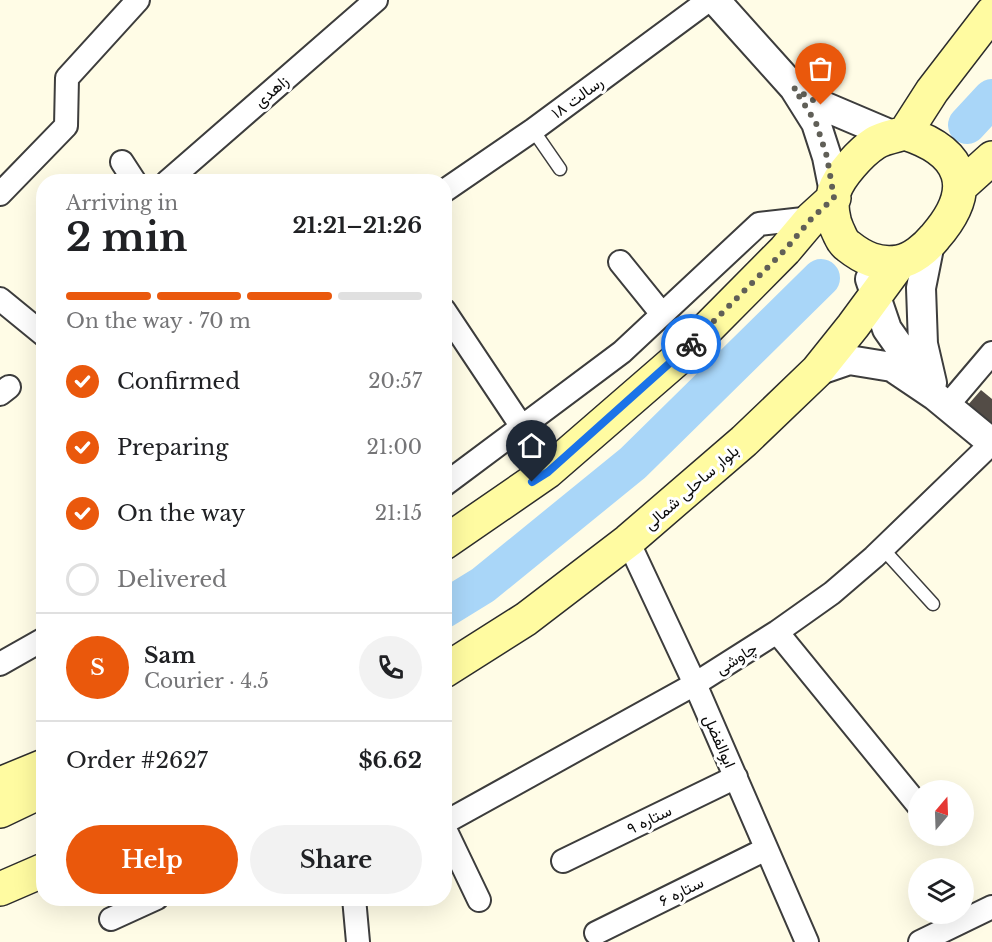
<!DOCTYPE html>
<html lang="en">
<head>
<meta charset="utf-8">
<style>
  body { margin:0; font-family:"Libre Baskerville",Vazirmatn,serif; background:#f2f2f2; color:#202124; height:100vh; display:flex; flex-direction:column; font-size:22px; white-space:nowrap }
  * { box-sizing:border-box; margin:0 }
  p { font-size:20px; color:#757577 }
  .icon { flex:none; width:33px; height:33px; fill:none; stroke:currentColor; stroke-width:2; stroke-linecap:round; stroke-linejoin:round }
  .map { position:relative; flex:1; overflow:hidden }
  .drawer { position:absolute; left:36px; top:174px; width:416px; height:732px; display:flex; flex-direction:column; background:#fff; border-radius:24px; box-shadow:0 6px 24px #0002 }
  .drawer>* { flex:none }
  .needle { width:39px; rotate:19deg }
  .fabs { position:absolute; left:908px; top:780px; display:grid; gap:12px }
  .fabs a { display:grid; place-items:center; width:66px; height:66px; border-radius:50%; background:#fff; box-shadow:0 6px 24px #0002; font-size:30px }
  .pin { position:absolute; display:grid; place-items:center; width:51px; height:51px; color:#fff; margin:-62px -26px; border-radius:50% 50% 50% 0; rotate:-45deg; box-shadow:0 0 6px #0007 }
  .pin .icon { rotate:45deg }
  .courier { position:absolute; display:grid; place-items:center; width:60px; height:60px; margin:-30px; border:4px solid #1a73e8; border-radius:50%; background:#fff; color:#222; box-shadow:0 2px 8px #0007 }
  .headline em { font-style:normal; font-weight:800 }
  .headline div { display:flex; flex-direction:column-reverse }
  .headline { display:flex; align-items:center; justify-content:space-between; height:102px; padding:0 30px }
  h1 { font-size:39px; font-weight:800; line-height:45px }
  .bar { display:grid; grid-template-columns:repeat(4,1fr); gap:9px 6px; align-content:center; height:72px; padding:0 30px }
  .bar i { height:8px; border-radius:4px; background:#e0e0e0 }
  .bar .selected { background:#ea580c }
  .bar p { grid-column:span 4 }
  .line { display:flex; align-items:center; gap:15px; padding:0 30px; border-top:2px solid #e0e0e0 }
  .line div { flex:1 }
  .round { display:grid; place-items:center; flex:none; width:63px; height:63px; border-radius:32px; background:#f2f2f2 }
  ol { padding:0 30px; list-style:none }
  li { display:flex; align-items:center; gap:18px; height:66px }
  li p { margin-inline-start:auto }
  li .icon { padding:6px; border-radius:50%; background:#ea580c; color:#fff; stroke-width:4 }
  li:last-child { color:#757577 }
  li i { width:33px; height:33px; border:3px solid #e0e0e0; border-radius:50% }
  .action { display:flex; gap:12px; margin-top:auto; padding:12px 30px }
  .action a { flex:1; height:69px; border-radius:36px; background:#ea580c; color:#fff; font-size:24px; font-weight:800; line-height:69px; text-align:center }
  .action a+a { background:#f2f2f2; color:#202124 }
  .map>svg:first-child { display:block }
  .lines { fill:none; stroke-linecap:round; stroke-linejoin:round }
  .river { stroke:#a9d6f8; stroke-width:38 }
  .building { fill:#534c46 }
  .service-casing { stroke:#3d3d3d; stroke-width:15 }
  .minor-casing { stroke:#3d3d3d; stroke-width:26 }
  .tertiary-casing { stroke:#3d3d3d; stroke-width:32 }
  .secondary-casing { stroke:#2c2c2c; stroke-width:36 }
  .service { stroke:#fff; stroke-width:12 }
  .minor { stroke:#fff; stroke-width:22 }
  .tertiary { stroke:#fff; stroke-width:28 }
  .secondary { stroke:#fffba1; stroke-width:33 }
  .done { stroke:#605f57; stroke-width:6; stroke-dasharray:0 10.8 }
  .route { stroke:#1a73e8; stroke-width:8 }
  .labels { text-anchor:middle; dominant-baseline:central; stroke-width:6; stroke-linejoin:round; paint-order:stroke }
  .street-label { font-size:16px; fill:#0a0a0a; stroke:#fff }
</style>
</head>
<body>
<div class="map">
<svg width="992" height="942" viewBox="0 0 992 942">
  <rect width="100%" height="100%" fill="#fffce6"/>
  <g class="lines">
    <path class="river" d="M967 125 992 98
      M444 609 483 585 633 463 821 278"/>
  </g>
  <path class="building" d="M981 390 992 399V426L967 406Z"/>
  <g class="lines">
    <g class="service-casing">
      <path id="service" d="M533 130 560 169
        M883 549 933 604"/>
    </g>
    <g class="minor-casing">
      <path id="minor" d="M122 162 135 182
        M167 182 376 0
        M444 191 533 130 709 0
        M0 194 66 126 67 78 138 0
        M620 262 662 314
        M0 299 44 335
        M444 310 522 427
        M0 394 9 387
        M947 406 992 353
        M444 485 622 352 759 224 812 218
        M628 541 695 684 807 942
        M777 632 918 805
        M0 664 44 639
        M444 823 695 684 777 632 832 593 874 557 992 443
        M444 827 479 900
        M563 861 736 777
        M354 898 358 942
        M111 919 157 898
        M596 933 766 849
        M920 942 992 907"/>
    </g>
    <g class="tertiary-casing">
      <path id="tertiary" d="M715 0 794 88 816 123 827 157 834 192
        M799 91 821 105 894 136
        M930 243 921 288 923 344 932 383
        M870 279 887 329 925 383
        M817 371 849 360 892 367 935 396 992 443"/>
    </g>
    <g class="secondary-casing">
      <path id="secondary" d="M905 133C964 152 977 189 935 237 926 248 912 260 898 262 878 265 863 258 848 246 842 242 841 237 838 231 833 221 830 204 834 192 839 176 861 152 875 143 883 138 895 136 905 133Z
        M905 133 932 91 992 13
        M961 186 992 158
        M444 543 547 472 675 361 785 250 812 218 834 198
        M444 671 526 619 628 541 744 441 817 371 853 326 900 262
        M0 784 44 766
        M0 811 44 790
        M0 889 44 870"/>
    </g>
    <use href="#service" class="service"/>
    <use href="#minor" class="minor"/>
    <use href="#tertiary" class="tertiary"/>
    <use href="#secondary" class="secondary"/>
  </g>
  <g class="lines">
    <path class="done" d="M691 344 785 250 812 218 834 198 827 157 816 123 794 88 821 105"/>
    <path class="route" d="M532 482 548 472 691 344"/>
  </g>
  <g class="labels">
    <g class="street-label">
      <text transform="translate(271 91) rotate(-41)">زاهدی</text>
      <text transform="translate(577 97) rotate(-36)">رسالت ۱۸</text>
      <text transform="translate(691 487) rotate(-41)">بلوار ساحلی شمالی</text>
      <text transform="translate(736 658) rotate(-32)">چاوشی</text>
      <text transform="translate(720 741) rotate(66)">ابوالفضل</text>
      <text transform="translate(649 819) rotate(-26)">ستاره ۹</text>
      <text transform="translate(681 891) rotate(-26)">ستاره ۶</text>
    </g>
  </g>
</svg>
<div class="fabs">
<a><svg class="needle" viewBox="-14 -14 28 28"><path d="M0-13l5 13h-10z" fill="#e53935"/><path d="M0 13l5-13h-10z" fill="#757577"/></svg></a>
<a><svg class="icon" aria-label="layers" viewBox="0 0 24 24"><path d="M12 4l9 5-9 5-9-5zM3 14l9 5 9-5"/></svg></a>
</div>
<div class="pin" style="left:821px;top:105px;background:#ea580c"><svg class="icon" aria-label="bag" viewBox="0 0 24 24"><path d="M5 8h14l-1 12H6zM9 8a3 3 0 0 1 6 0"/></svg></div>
<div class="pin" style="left:532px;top:482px;background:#1f2937"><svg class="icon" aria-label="home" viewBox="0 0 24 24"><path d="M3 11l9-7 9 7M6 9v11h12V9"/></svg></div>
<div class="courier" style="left:691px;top:344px"><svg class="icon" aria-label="bike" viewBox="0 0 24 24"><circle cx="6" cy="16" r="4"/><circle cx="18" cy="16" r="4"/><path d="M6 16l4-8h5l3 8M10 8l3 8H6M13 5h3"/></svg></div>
<section class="drawer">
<div class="headline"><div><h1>2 min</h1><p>Arriving in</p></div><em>21:21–21:26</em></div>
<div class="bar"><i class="selected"></i><i class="selected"></i><i class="selected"></i><i></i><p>On the way · 70 m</p></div>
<ol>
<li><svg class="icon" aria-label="check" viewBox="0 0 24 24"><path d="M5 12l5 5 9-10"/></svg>Confirmed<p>20:57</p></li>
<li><svg class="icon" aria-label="check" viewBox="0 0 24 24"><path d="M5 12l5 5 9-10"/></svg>Preparing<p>21:00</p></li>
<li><svg class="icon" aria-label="check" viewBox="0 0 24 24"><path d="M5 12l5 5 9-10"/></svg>On the way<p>21:15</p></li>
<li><i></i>Delivered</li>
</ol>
<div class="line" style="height:108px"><b class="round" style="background:#ea580c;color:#fff">S</b><div><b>Sam</b><p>Courier · 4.5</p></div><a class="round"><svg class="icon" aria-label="phone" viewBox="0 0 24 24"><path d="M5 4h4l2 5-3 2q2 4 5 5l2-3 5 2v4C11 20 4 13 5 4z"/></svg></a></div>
<div class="line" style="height:78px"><div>Order #2627</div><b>$6.62</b></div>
<div class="action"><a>Help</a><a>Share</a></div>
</section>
</div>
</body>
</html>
